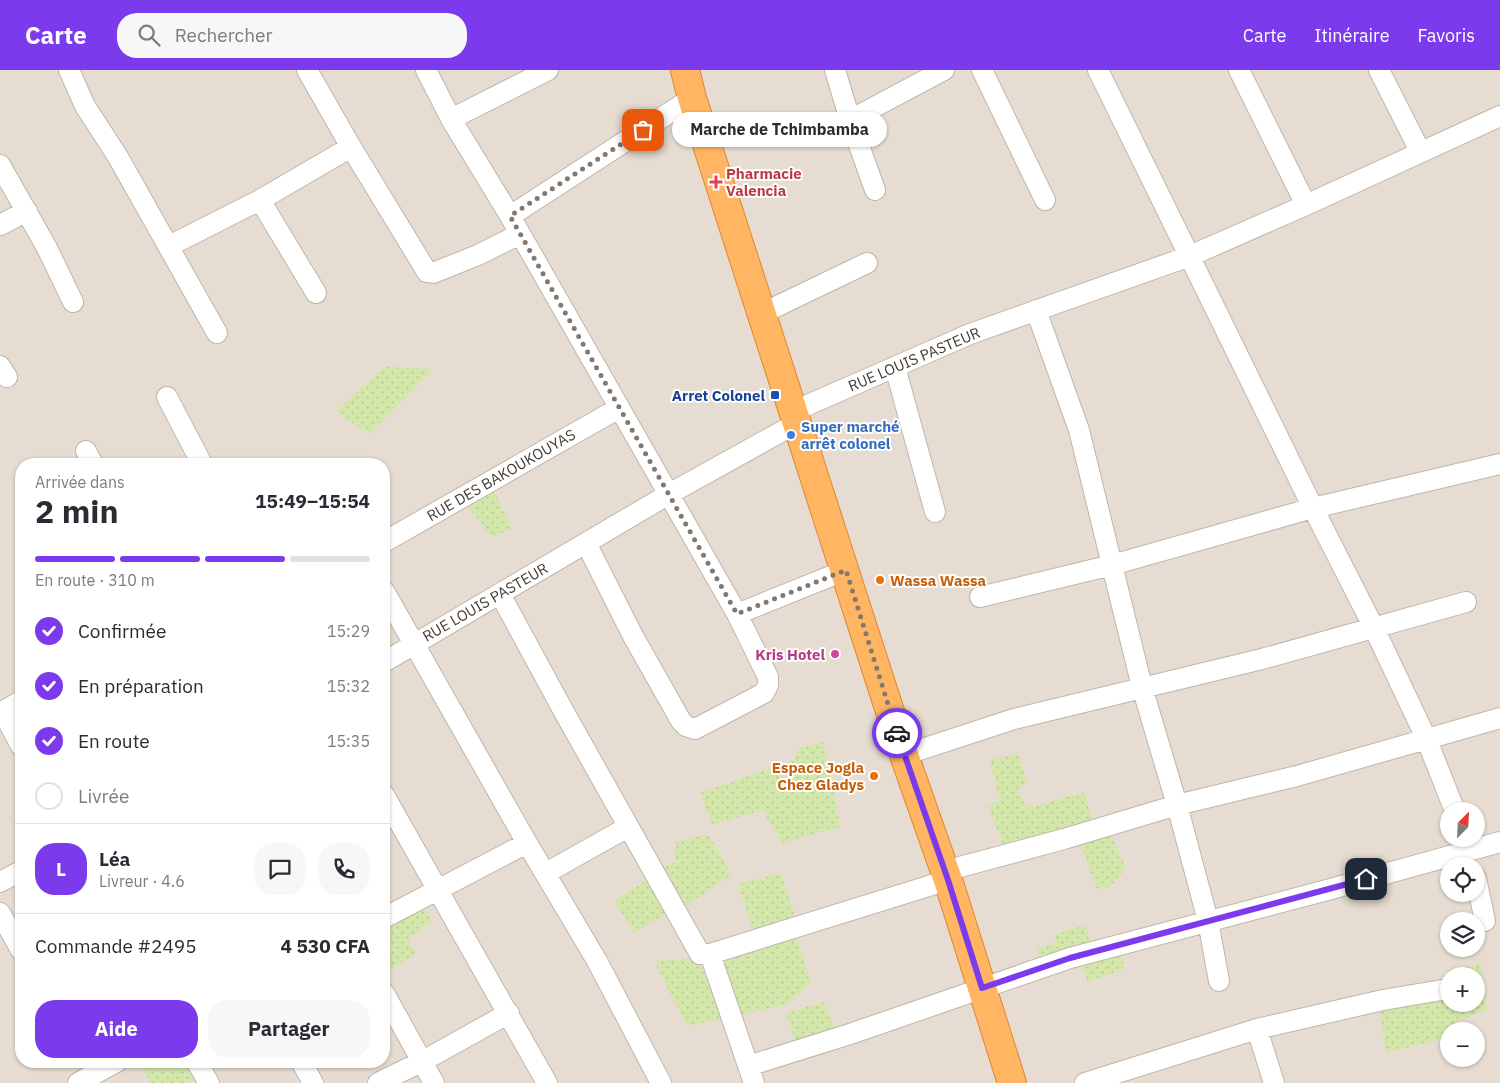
<!DOCTYPE html>
<html lang="fr">
<head>
<meta charset="utf-8">
<style>
  body { margin:0; font-family:"IBM Plex Sans",sans-serif; background:#f7f7f7; color:#2b2b33; height:100vh; display:flex; flex-direction:column; font-size:19px; white-space:nowrap }
  * { box-sizing:border-box; margin:0 }
  p { font-size:16px; color:#7c7c81 }
  .icon { flex:none; width:28px; height:28px; fill:none; stroke:currentColor; stroke-width:2; stroke-linecap:round; stroke-linejoin:round }
  .map { position:relative; flex:1; overflow:hidden }
  .details { position:absolute; left:15px; top:388px; width:375px; height:610px; display:flex; flex-direction:column; background:#fff; border-radius:20px; box-shadow:0 1px 4px #0004 }
  .details>* { flex:none }
  .needle { width:32px; rotate:24deg }
  .buttons { position:absolute; left:1440px; top:732px; display:grid; gap:10px }
  .buttons a { display:grid; place-items:center; width:45px; height:45px; border-radius:50%; background:#fff; box-shadow:0 1px 4px #0004; font-size:25px }
  .pin { position:absolute; display:grid; place-items:center; width:42px; height:42px; color:#fff; margin:-21px; border-radius:10px; box-shadow:0 2px 8px #0006 }
  .courier { position:absolute; display:grid; place-items:center; width:50px; height:50px; margin:-25px; border:4px solid #7c3aed; border-radius:50%; background:#fff; color:#222; box-shadow:0 1px 6px #0007 }
  .bubble { position:absolute; height:35px; border-radius:18px; background:#fff; box-shadow:0 1px 4px #0004; font-size:16px; font-weight:700; line-height:35px; text-align:center }
  .summary em { font-style:normal; font-weight:700 }
  .summary div { display:flex; flex-direction:column-reverse }
  .summary { display:flex; align-items:center; justify-content:space-between; height:85px; padding:0 20px }
  h1 { font-size:32px; font-weight:700; line-height:38px }
  .bar { display:grid; grid-template-columns:repeat(4,1fr); gap:8px 5px; align-content:center; height:60px; padding:0 20px }
  .bar i { height:6px; border-radius:4px; background:#e1e1e2 }
  .bar .selected { background:#7c3aed }
  .bar p { grid-column:span 4 }
  .line { display:flex; align-items:center; gap:12px; padding:0 20px; border-top:1px solid #e1e1e2 }
  .line div { flex:1 }
  .round { display:grid; place-items:center; flex:none; width:52px; height:52px; border-radius:20px; background:#f7f7f7 }
  ol { padding:0 20px; list-style:none }
  li { display:flex; align-items:center; gap:15px; height:55px }
  li p { margin-inline-start:auto }
  li .icon { padding:5px; border-radius:50%; background:#7c3aed; color:#fff; stroke-width:4 }
  li:last-child { color:#7c7c81 }
  li i { width:28px; height:28px; border:2px solid #e1e1e2; border-radius:50% }
  .cta { display:flex; gap:10px; margin-top:auto; padding:10px 20px }
  .cta a { flex:1; height:58px; border-radius:20px; background:#7c3aed; color:#fff; font-size:20px; font-weight:700; line-height:58px; text-align:center }
  .cta a+a { background:#f7f7f7; color:#2b2b33 }
  header { display:flex; align-items:center; gap:30px; box-sizing:border-box; height:70px; padding:0 25px; background:#7c3aed; color:#fff }
  header strong { font-size:24px }
  nav { display:flex; gap:28px; margin-inline-start:auto; font-size:18px }
  .search { width:350px; height:45px; background:#f7f7f7; display:flex; align-items:center; gap:12px; box-sizing:border-box; padding:0 18px; border-radius:20px; color:#7c7c81; font-size:19px }
  .map>svg:first-child { display:block }
  .residential { fill:#e6dcd1; fill-rule:evenodd }
  .grass { fill:url(#grass-dots); fill-rule:evenodd }
  .lines { fill:none; stroke-linecap:round; stroke-linejoin:round }
  .minor-casing { stroke:#c0b5a9; stroke-width:22 }
  .highway-casing { stroke:#de8730; stroke-width:30 }
  .minor { stroke:#fff; stroke-width:20 }
  .highway { stroke:#ffb561; stroke-width:28 }
  .done { stroke:#817971; stroke-width:5; stroke-dasharray:0 9 }
  .route { stroke:#7c3aed; stroke-width:6 }
  .health-dot { fill:#e0444e; stroke:#fff; stroke-width:2 }
  .transit-dot { fill:#1a4fb4; stroke:#fff; stroke-width:2 }
  .shop-dot { fill:#3f7fe0; stroke:#fff; stroke-width:2 }
  .food-dot { fill:#e8710a; stroke:#fff; stroke-width:2 }
  .hotel-dot { fill:#d1479c; stroke:#fff; stroke-width:2 }
  .labels { text-anchor:middle; dominant-baseline:central; stroke-width:4; stroke-linejoin:round; paint-order:stroke }
  .health-label { font-size:15px; font-weight:bold; fill:#be3a42; stroke:#fff; text-anchor:start }
  .street-label { font-size:15px; fill:#443b33; stroke:#fff }
  .transit-label { font-size:15px; font-weight:bold; fill:#164399; stroke:#fff; text-anchor:end }
  .shop-label { font-size:15px; font-weight:bold; fill:#366cbe; stroke:#fff; text-anchor:start }
  .food-label { font-size:15px; font-weight:bold; fill:#c56008; stroke:#fff; text-anchor:start }
  .hotel-label { font-size:15px; font-weight:bold; fill:#b23c85; stroke:#fff; text-anchor:end }
</style>
</head>
<body>
<header>
<strong>Carte</strong>
<div class="search"><svg class="icon" aria-label="search" viewBox="0 0 24 24"><circle cx="10" cy="10" r="6"/><path d="M15 15l6 6"/></svg>Rechercher</div>
<nav><a>Carte</a><a>Itinéraire</a><a>Favoris</a></nav>
</header>
<div class="map">
<svg width="1500" height="1013" viewBox="0 0 1500 1013">
  <defs>
    <pattern id="grass-dots" width="8" height="8" patternUnits="userSpaceOnUse" patternTransform="scale(1.25)"><rect width="8" height="8" fill="#d4e7ab"/><path d="M2 2h.1M6 6h.1" fill="none" stroke="#b7c794" stroke-width="1.8" stroke-linecap="round"/></pattern>
  </defs>
  <rect width="100%" height="100%" fill="#f2ebe3"/>
  <path class="residential" d="M0 0H1500V1013H0ZM21 394H384V991H21ZM1449 741H1476V769H1449ZM1449 796H1476V824H1449ZM1449 851H1476V879H1449ZM1449 906H1476V934H1449ZM1449 961H1476V989H1449Z"/>
  <path class="grass" d="M384 297 434 299 369 365 336 341Z
    M492 415 511 458 493 468 463 430Z
    M824 672 840 757 782 773 763 740 712 755 700 723 794 690 799 678Z
    M1018 684 1027 713 1018 720 1027 738 1084 722 1094 756 1004 777 988 736 1000 730 990 690Z
    M1109 762 1126 798 1110 817 1097 819 1079 772Z
    M708 764 732 805 680 840 657 799 675 792V772Z
    M781 803 797 853 754 864 738 814Z
    M651 807 672 840 634 863 614 831Z
    M422 834 432 852 408 869 416 885 384 902V853Z
    M1085 855 1093 879 1042 896 1036 879 1056 873 1054 865Z
    M796 867 811 913 785 935 741 944 720 888Z
    M1118 879 1125 899 1087 912 1080 891Z
    M697 888 726 948 687 956 654 891Z
    M1481 893 1487 940 1455 952 1453 961H1449V967L1386 983 1380 940 1445 924 1446 901ZM1449 906H1476V934H1449Z
    M824 932 837 965 797 976 786 943Z
    M138 991H190L198 1006 185 1013H151Z"/>
  <g class="lines">
    <g class="minor-casing">
      <path id="minor" d="M69 0 85 36 118 87 217 263
        M307 0 351 77 427 202 433 203 478 185 520 164
        M426 0 451 49 510 146 737 544 768 607V615L764 623 695 659 686 656 681 651 633 566 586 473
        M835 0 850 50 875 120
        M982 0 1045 130
        M1098 0 1313 438 1374 558 1426 668 1455 741
        M1239 0 1306 135
        M1379 0 1420 81
        M451 49 548 0
        M850 50 944 0
        M0 95 47 178 73 232
        M260 130 316 223
        M510 146 692 28
        M0 155 27 141
        M169 176 260 130 351 77
        M1036 240 1079 360 1112 495 1313 438 1500 394
        M763 243 867 193
        M0 296 7 307
        M895 297 935 442
        M167 327 202 394
        M794 341 970 264 1190 186 1306 135 1500 46
        M86 381 93 394
        M384 472 619 338
        M384 521 527 773 597 891 661 1013
        M500 524 563 640 700 884H710L948 810
        M980 527 1112 495 1142 617 1177 735 1208 851 1219 911
        M737 544 846 500
        M384 592 669 424 797 353
        M3 642 21 676
        M0 643 21 631
        M904 685 1014 649 1262 589 1466 532
        M384 725 547 1013
        M945 801 1064 769 1177 735 1297 706 1500 648
        M546 803 628 757
        M1476 808 1485 851
        M0 812 21 801
        M0 843 21 880
        M384 848 527 773
        M710 884 754 1013
        M384 923 434 1013
        M1257 959 1274 1013
        M196 991 209 1013
        M301 991 313 1013
        M748 996 850 964 1070 888 1331 819 1500 772
        M78 1013 118 991
        M378 1013 423 991 509 943
        M1085 1013 1257 959 1383 930 1442 920"/>
    </g>
    <g class="highway-casing">
      <path id="highway" d="M685 0 692 28 904 685 948 810 1012 1013"/>
    </g>
    <use href="#minor" class="minor"/>
    <use href="#highway" class="highway"/>
  </g>
  <g class="lines">
    <path class="done" d="M643 60 510 146 737 544 846 500 897 663"/>
    <path class="route" d="M897 663 948 810 982 918 1070 888 1366 809"/>
  </g>
  <path class="health-dot" d="M713.5 104.5h5v5h5v5h-5v5h-5v-5h-5v-5h5z"/>
  <rect class="transit-dot" x="770" y="320" width="10" height="10" rx="2.5"/>
  <circle class="shop-dot" cx="791" cy="365" r="5"/>
  <g class="food-dot">
    <circle cx="880" cy="510" r="5"/>
    <circle cx="874" cy="706" r="5"/>
  </g>
  <circle class="hotel-dot" cx="835" cy="584" r="5"/>
  <g class="labels">
    <g class="health-label">
      <text x="726" y="103">Pharmacie<tspan x="726" dy="17">Valencia</tspan></text>
    </g>
    <g class="street-label">
      <text transform="translate(914 289) rotate(-23)">RUE LOUIS PASTEUR</text>
      <text transform="translate(501 405) rotate(-30)">RUE DES BAKOUKOUYAS</text>
      <text transform="translate(485 532) rotate(-30)">RUE LOUIS PASTEUR</text>
    </g>
    <g class="transit-label">
      <text x="765" y="325">Arret Colonel</text>
    </g>
    <g class="shop-label">
      <text x="801" y="356">Super marché<tspan x="801" dy="17">arrêt colonel</tspan></text>
    </g>
    <g class="food-label">
      <text x="890" y="510">Wassa Wassa</text>
      <text x="864" y="697" text-anchor="end">Espace Jogla<tspan x="864" dy="17">Chez Gladys</tspan></text>
    </g>
    <g class="hotel-label">
      <text x="825" y="584">Kris Hotel</text>
    </g>
  </g>
</svg>
<div class="buttons">
<a><svg class="needle" viewBox="-14 -14 28 28"><path d="M0-13l5 13h-10z" fill="#e53935"/><path d="M0 13l5-13h-10z" fill="#7c7c81"/></svg></a>
<a><svg class="icon" aria-label="locate" viewBox="0 0 24 24"><circle cx="12" cy="12" r="6"/><path d="M12 2v4M12 18v4M2 12h4M18 12h4"/></svg></a>
<a><svg class="icon" aria-label="layers" viewBox="0 0 24 24"><path d="M12 4l9 5-9 5-9-5zM3 14l9 5 9-5"/></svg></a>
<a>+</a>
<a>−</a>
</div>
<div class="pin" style="left:643px;top:60px;background:#ea580c"><svg class="icon" aria-label="bag" viewBox="0 0 24 24"><path d="M5 8h14l-1 12H6zM9 8a3 3 0 0 1 6 0"/></svg></div>
<div class="pin" style="left:1366px;top:809px;background:#1f2937"><svg class="icon" aria-label="home" viewBox="0 0 24 24"><path d="M3 11l9-7 9 7M6 9v11h12V9"/></svg></div>
<div class="courier" style="left:897px;top:663px"><svg class="icon" aria-label="car" viewBox="0 0 24 24"><path d="M5 17H2v-5l4-1 3-4h7l3 4 3 1v5h-3M9 17h6M6 11h13"/><circle cx="7" cy="17" r="2"/><circle cx="17" cy="17" r="2"/></svg></div>
<div class="bubble" style="left:672px;top:42px;width:215px">Marche de Tchimbamba</div>
<section class="details">
<div class="summary"><div><h1>2 min</h1><p>Arrivée dans</p></div><em>15:49–15:54</em></div>
<div class="bar"><i class="selected"></i><i class="selected"></i><i class="selected"></i><i></i><p>En route · 310 m</p></div>
<ol>
<li><svg class="icon" aria-label="check" viewBox="0 0 24 24"><path d="M5 12l5 5 9-10"/></svg>Confirmée<p>15:29</p></li>
<li><svg class="icon" aria-label="check" viewBox="0 0 24 24"><path d="M5 12l5 5 9-10"/></svg>En préparation<p>15:32</p></li>
<li><svg class="icon" aria-label="check" viewBox="0 0 24 24"><path d="M5 12l5 5 9-10"/></svg>En route<p>15:35</p></li>
<li><i></i>Livrée</li>
</ol>
<div class="line" style="height:90px"><b class="round" style="background:#7c3aed;color:#fff">L</b><div><b>Léa</b><p>Livreur · 4.6</p></div><a class="round"><svg class="icon" aria-label="chat" viewBox="0 0 24 24"><path d="M4 5h16v11H9l-5 4z"/></svg></a><a class="round"><svg class="icon" aria-label="phone" viewBox="0 0 24 24"><path d="M5 4h4l2 5-3 2q2 4 5 5l2-3 5 2v4C11 20 4 13 5 4z"/></svg></a></div>
<div class="line" style="height:65px"><div>Commande #2495</div><b>4 530 CFA</b></div>
<div class="cta"><a>Aide</a><a>Partager</a></div>
</section>
</div>
</body>
</html>
